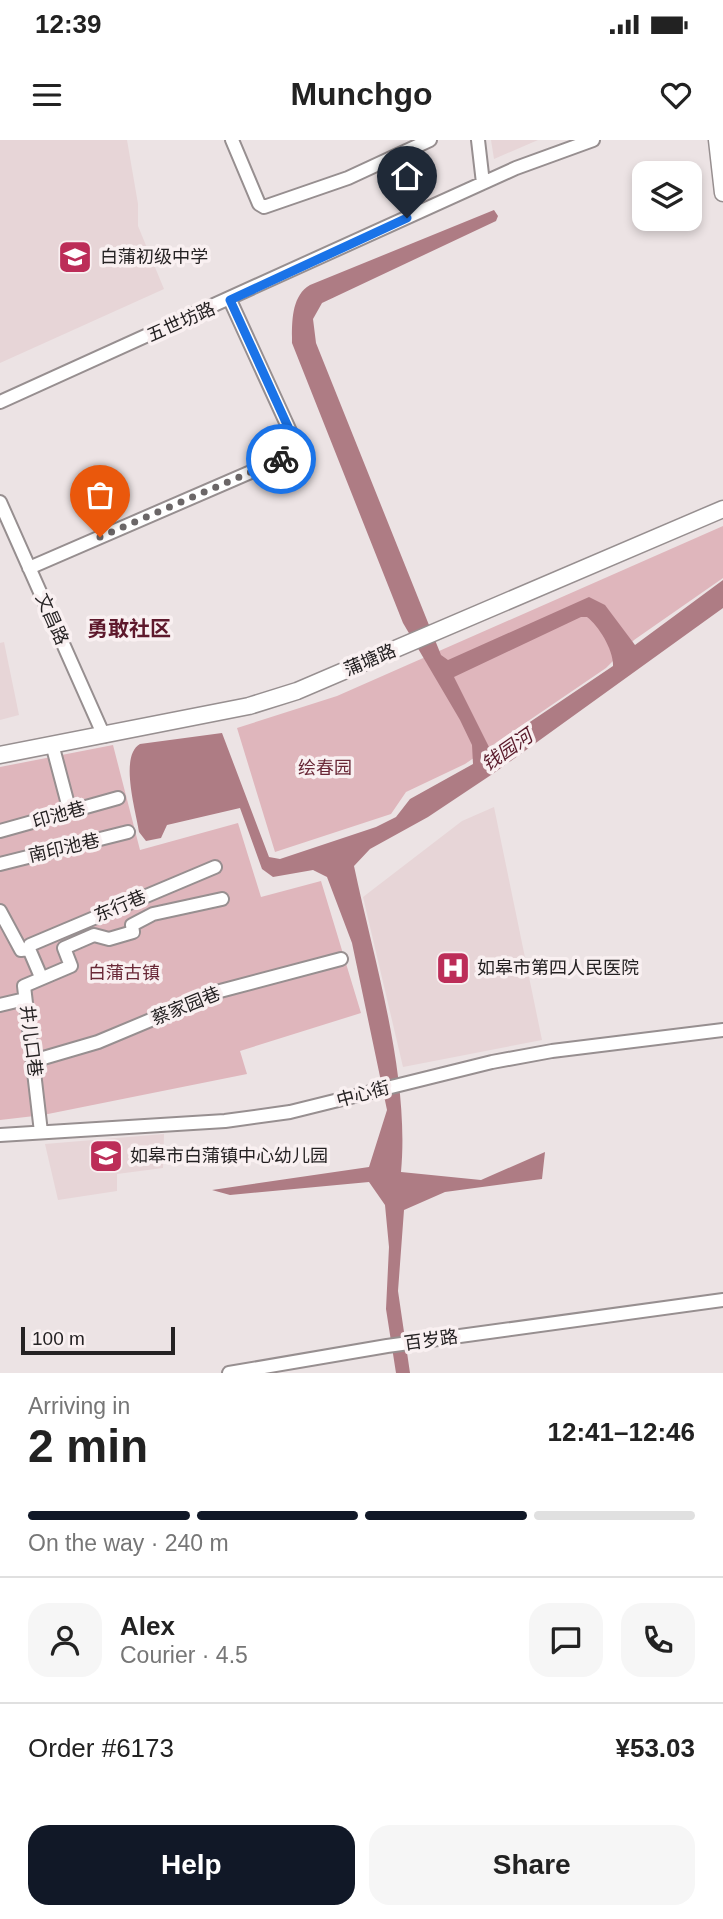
<!DOCTYPE html>
<html lang="en">
<head>
<meta charset="utf-8">
<style>
  body { margin:0; font-family:Arial,"Noto Sans SC",sans-serif; background:#f6f6f6; color:#222; height:100vh; display:flex; flex-direction:column; font-size:26px; white-space:nowrap }
  * { box-sizing:border-box; margin:0 }
  p { font-size:23px; color:#767676 }
  .icon { flex:none; width:38px; height:38px; fill:none; stroke:currentColor; stroke-width:2; stroke-linecap:round; stroke-linejoin:round }
  .map { position:relative; height:1233px; overflow:hidden }
  .details { display:flex; flex-direction:column; background:#fff; flex:1 }
  .details>* { flex:none }
  .tools { position:absolute; left:632px; top:21px; display:grid; gap:14px }
  .tools a { display:grid; place-items:center; width:70px; height:70px; border-radius:14px; background:#fff; box-shadow:0 4px 10px #0003; font-size:35px }
  .scale { position:absolute; left:21px; bottom:18px; width:154px; box-sizing:border-box; padding-left:7px; border:4px solid #252223; border-top:0; font-size:19px; line-height:24px; white-space:nowrap; color:#252223; -webkit-text-stroke:5px #f9f0f1; paint-order:stroke }
  .pin { position:absolute; display:grid; place-items:center; width:60px; height:60px; color:#fff; margin:-72px -30px; border-radius:50% 50% 50% 0; rotate:-45deg; box-shadow:0 0 7px #0007 }
  .pin .icon { rotate:45deg }
  .courier { position:absolute; display:grid; place-items:center; width:70px; height:70px; margin:-35px; border:5px solid #1a73e8; border-radius:50%; background:#fff; color:#222; box-shadow:0 2px 9px #0007 }
  .summary em { font-style:normal; font-weight:700 }
  .summary div { display:flex; flex-direction:column-reverse }
  .summary { display:flex; align-items:center; justify-content:space-between; height:119px; padding:0 28px }
  h1 { font-size:46px; font-weight:700; line-height:52px }
  .bar { display:grid; grid-template-columns:repeat(4,1fr); gap:10px 7px; align-content:center; height:84px; padding:0 28px }
  .bar i { height:9px; border-radius:5px; background:#e0e0e0 }
  .bar .selected { background:#111827 }
  .bar p { grid-column:span 4 }
  .line { display:flex; align-items:center; gap:18px; padding:0 28px; border-top:2px solid #e0e0e0 }
  .line div { flex:1 }
  .round { display:grid; place-items:center; flex:none; width:74px; height:74px; border-radius:21px; background:#f6f6f6 }
  .cta { display:flex; gap:14px; margin-top:auto; padding:14px 28px }
  .cta a { flex:1; height:80px; border-radius:21px; background:#111827; color:#fff; font-size:28px; font-weight:700; line-height:80px; text-align:center }
  .cta a+a { background:#f6f6f6; color:#222 }
  .status { display:flex; justify-content:space-between; align-items:center; height:49px; padding:0 35px; background:#fff; direction:ltr }
  .status svg { height:19px; fill:currentColor }
  header { display:flex; justify-content:space-between; align-items:center; height:91px; padding:0 28px; background:#fff; font-size:32px; font-weight:700 }
  .map>svg:first-child { display:block }
  .built { fill:#e7d5d7 }
  .green { fill:#dfb6bc }
  .water { fill:#ae7c84; fill-rule:evenodd }
  .lines { fill:none; stroke-linecap:round; stroke-linejoin:round }
  .minor-casing { stroke:#978f90; stroke-width:16 }
  .major-casing { stroke:#978f90; stroke-width:19 }
  .minor { stroke:#fff; stroke-width:12 }
  .major { stroke:#fff; stroke-width:16 }
  .done { stroke:#6b6667; stroke-width:7; stroke-dasharray:0 12.6 }
  .route { stroke:#1a73e8; stroke-width:9 }
  .labels { text-anchor:middle; dominant-baseline:central; stroke-width:7; stroke-linejoin:round; paint-order:stroke }
  .poi-label { font-size:18px; fill:#252223; stroke:#f9f0f1; text-anchor:start }
  .street-label { font-size:18px; fill:#252223; stroke:#f9f0f1 }
  .park-label { font-size:18px; fill:#692837; stroke:#f9f0f1 }
  .water-label { font-size:19px; font-style:italic; fill:#5a1b2b; stroke:#f9f0f1 }
  .quarter-label { font-size:21px; font-weight:bold; fill:#5e192c; stroke:#f9f0f1 }
</style>
</head>
<body>
<div class="status"><b>12:39</b><svg viewBox="0 0 49 12"><path d="M0 12V9h3v3zM5 12V6h3v6zM10 12V3h3v9zM15 12V0h3v12zM26 1h20v11H26zM47 4h2v5h-2z"/></svg></div>
<header><svg class="icon" aria-label="menu" viewBox="0 0 24 24"><path d="M4 6h16M4 12h16M4 18h16"/></svg>Munchgo<svg class="icon" aria-label="heart" viewBox="0 0 24 24"><path d="M12 20l-8-8c-3-5 5-10 8-4 3-6 11-1 8 4z"/></svg></header>
<div class="map">
<svg width="723" height="1233" viewBox="0 0 723 1233">
  <rect width="100%" height="100%" fill="#ece3e4"/>
  <path class="built" d="M0 0H127L138 64V86L164 149 0 223Z
    M491 0H538L494 19Z
    M4 502 19 575 0 580V503Z
    M494 667 542 900 403 927 363 757 462 681Z
    M164 994 163 1028 117 1034V1051L58 1060 45 1004Z"/>
  <path class="green" d="M723 386V438L634 500 606 528 465 624 406 652 391 674 275 712 237 588 337 556Z
    M113 605 140 710 238 683 261 757 321 741 361 873 240 911 247 934 43 975 0 980V627Z"/>
  <path class="water" d="M494 70 498 76 496 81 322 163 313 179 316 203 441 515 448 520 589 457 605 465 635 505 723 440V468L494 633 428 677 370 709 354 726C374 821 410 935 401 1032L481 1040 545 1012 542 1039 445 1052 404 1070 398 1151 410 1233H396L386 1169 389 1107 385 1065 369 1042 230 1055 212 1050 369 1027 387 970 352 803 327 737 313 730 273 737 262 729 240 668 167 685 161 698 146 701 139 692C136 671 119 616 140 604L222 593 269 717 280 719 376 687 396 677 410 659 473 624 472 605 460 580 403 483 292 203C292 183 291 156 310 145ZM581 477H587C599 486 614 511 613 526L490 609 454 537Z"/>
  <g class="lines">
    <g class="minor-casing">
      <path id="minor" d="M232 0 259 64 264 67 348 38 430 0
        M478 0 483 43
        M0 262 516 28 593 0
        M0 362 104 596
        M29 428 290 315 295 302 230 160
        M52 604 70 672
        M0 691 118 658
        M0 724 128 692
        M0 771 21 810 29 809 41 837
        M29 809 30 805 215 727
        M0 865 25 859
        M33 921 98 902 220 851 341 819
        M41 992 24 846 71 826 64 808 94 795 109 799 133 792 132 785 153 774 222 759
        M0 995 225 981 290 972 492 922 552 911 723 890
        M229 1233 387 1206 723 1160"/>
    </g>
    <g class="major-casing">
      <path id="major" d="M717 0 723 53
        M0 615 249 566 297 551 723 369"/>
    </g>
    <use href="#minor" class="minor"/>
    <use href="#major" class="major"/>
  </g>
  <g class="lines">
    <path class="done" d="M100 397 281 319"/>
    <path class="route" d="M281 319 290 315 295 302 230 160 407 78"/>
  </g>
  <defs>
    <g id="school-square" transform="scale(1.75)"><rect x="-9" y="-9" width="18" height="18" rx="4" fill="#bc2d58" stroke="#f9f0f1"/><path d="M0-5L7-2L0 1L-7-2ZM-4 1L0 2.5L4 1V4Q0 6-4 4Z" fill="#fff"/></g>
    <g id="hospital-square" transform="scale(1.75)"><rect x="-9" y="-9" width="18" height="18" rx="4" fill="#bc2d58" stroke="#f9f0f1"/><path d="M-5-5h3v3.5h4V-5h3V5h-3V1.5h-4V5h-3Z" fill="#fff"/></g>
  </defs>
  <g fill-rule="evenodd">
    <use href="#school-square" x="75" y="117"/>
    <use href="#hospital-square" x="453" y="828"/>
    <use href="#school-square" x="106" y="1016"/>
  </g>
  <g class="labels">
    <g class="poi-label">
      <text x="100" y="117">白蒲初级中学</text>
      <text x="477" y="828">如皋市第四人民医院</text>
      <text x="130" y="1016">如皋市白蒲镇中心幼儿园</text>
    </g>
    <g class="street-label">
      <text transform="translate(181 182) rotate(-24)">五世坊路</text>
      <text transform="translate(52 479) rotate(66)">文昌路</text>
      <text transform="translate(370 520) rotate(-23)">蒲塘路</text>
      <text transform="translate(59 675) rotate(-16)">印池巷</text>
      <text transform="translate(64 708) rotate(-13)">南印池巷</text>
      <text transform="translate(120 766) rotate(-23)">东行巷</text>
      <text transform="translate(186 866) rotate(-22)">蔡家园巷</text>
      <text transform="translate(31 901) rotate(83)">井儿口巷</text>
      <text transform="translate(363 954) rotate(-15)">中心街</text>
      <text transform="translate(431 1200) rotate(-8)">百岁路</text>
    </g>
    <g class="park-label">
      <text x="325" y="628">绘春园</text>
      <text x="124" y="833">白蒲古镇</text>
    </g>
    <g class="water-label">
      <text transform="translate(507 610) rotate(-35)">钱园河</text>
    </g>
    <g class="quarter-label">
      <text x="129" y="488">勇敢社区</text>
    </g>
  </g>
</svg>
<div class="tools">
<a><svg class="icon" aria-label="layers" viewBox="0 0 24 24"><path d="M12 4l9 5-9 5-9-5zM3 14l9 5 9-5"/></svg></a>
</div>
<div class="scale">100 m</div>
<div class="pin" style="left:100px;top:397px;background:#ea580c"><svg class="icon" aria-label="bag" viewBox="0 0 24 24"><path d="M5 8h14l-1 12H6zM9 8a3 3 0 0 1 6 0"/></svg></div>
<div class="pin" style="left:407px;top:78px;background:#1f2937"><svg class="icon" aria-label="home" viewBox="0 0 24 24"><path d="M3 11l9-7 9 7M6 9v11h12V9"/></svg></div>
<div class="courier" style="left:281px;top:319px"><svg class="icon" aria-label="bike" viewBox="0 0 24 24"><circle cx="6" cy="16" r="4"/><circle cx="18" cy="16" r="4"/><path d="M6 16l4-8h5l3 8M10 8l3 8H6M13 5h3"/></svg></div>
</div>
<section class="details">
<div class="summary"><div><h1>2 min</h1><p>Arriving in</p></div><em>12:41–12:46</em></div>
<div class="bar"><i class="selected"></i><i class="selected"></i><i class="selected"></i><i></i><p>On the way · 240 m</p></div>
<div class="line" style="height:126px"><a class="round"><svg class="icon" aria-label="person" viewBox="0 0 24 24"><circle cx="12" cy="8" r="4"/><path d="M4 21q1-7 8-7t8 7"/></svg></a><div><b>Alex</b><p>Courier · 4.5</p></div><a class="round"><svg class="icon" aria-label="chat" viewBox="0 0 24 24"><path d="M4 5h16v11H9l-5 4z"/></svg></a><a class="round"><svg class="icon" aria-label="phone" viewBox="0 0 24 24"><path d="M5 4h4l2 5-3 2q2 4 5 5l2-3 5 2v4C11 20 4 13 5 4z"/></svg></a></div>
<div class="line" style="height:91px"><div>Order #6173</div><b>¥53.03</b></div>
<div class="cta"><a>Help</a><a>Share</a></div>
</section>
</body>
</html>
